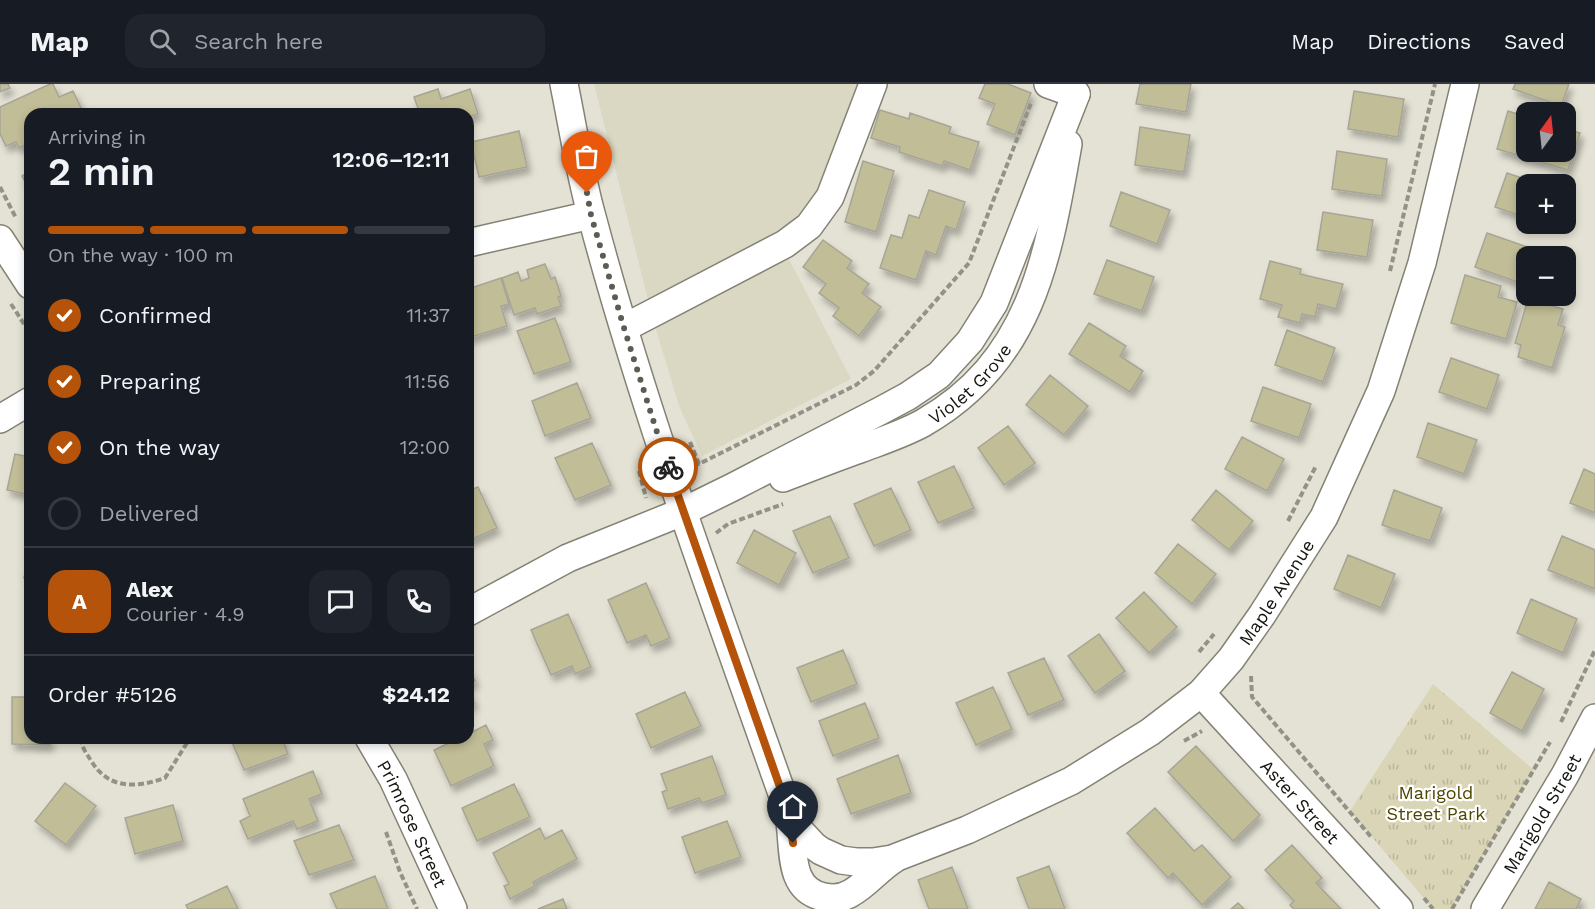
<!DOCTYPE html>
<html lang="en">
<head>
<meta charset="utf-8">
<style>
  body { margin:0; font-family:"Work Sans",sans-serif; background:#20242c; color:#f1f3f6; height:100vh; display:flex; flex-direction:column; font-size:22px; white-space:nowrap }
  * { box-sizing:border-box; margin:0 }
  p { font-size:20px; color:#9ea1a6 }
  .icon { flex:none; width:33px; height:33px; fill:none; stroke:currentColor; stroke-width:2; stroke-linecap:round; stroke-linejoin:round }
  .map { position:relative; flex:1; overflow:hidden }
  .panel { position:absolute; left:24px; top:24px; width:450px; height:636px; display:flex; flex-direction:column; background:#171b24; border-radius:18px; box-shadow:0 3px 9px #0003 }
  .panel>* { flex:none }
  .needle { width:39px; rotate:15deg }
  .tools { position:absolute; left:1516px; top:18px; display:grid; gap:12px }
  .tools a { display:grid; place-items:center; width:60px; height:60px; border-radius:12px; background:#171b24; box-shadow:0 3px 9px #0003; font-size:30px }
  .pin { position:absolute; display:grid; place-items:center; width:51px; height:51px; color:#fff; margin:-62px -26px; border-radius:50% 50% 50% 0; rotate:-45deg; box-shadow:0 0 6px #0007 }
  .pin .icon { rotate:45deg }
  .courier { position:absolute; display:grid; place-items:center; width:60px; height:60px; margin:-30px; border:4px solid #b45309; border-radius:50%; background:#fff; color:#222; box-shadow:0 2px 8px #0007 }
  .summary em { font-style:normal; font-weight:600 }
  .summary div { display:flex; flex-direction:column-reverse }
  .summary { display:flex; align-items:center; justify-content:space-between; height:102px; padding:0 24px }
  h1 { font-size:39px; font-weight:600; line-height:45px }
  .bar { display:grid; grid-template-columns:repeat(4,1fr); gap:9px 6px; align-content:center; height:72px; padding:0 24px }
  .bar i { height:8px; border-radius:4px; background:#363941 }
  .bar .current { background:#b45309 }
  .bar p { grid-column:span 4 }
  .line { display:flex; align-items:center; gap:15px; padding:0 24px; border-top:2px solid #363941 }
  .line div { flex:1 }
  .round { display:grid; place-items:center; flex:none; width:63px; height:63px; border-radius:18px; background:#20242c }
  ol { padding:0 24px; list-style:none }
  li { display:flex; align-items:center; gap:18px; height:66px }
  li p { margin-inline-start:auto }
  li .icon { padding:6px; border-radius:50%; background:#b45309; color:#fff; stroke-width:4 }
  li:last-child { color:#9ea1a6 }
  li i { width:33px; height:33px; border:3px solid #363941; border-radius:50% }
  header { display:flex; align-items:center; gap:36px; box-sizing:border-box; height:84px; padding:0 30px; background:#171b24; border-bottom:2px solid #363941 }
  header strong { font-size:28px }
  nav { display:flex; gap:33px; margin-inline-start:auto; font-size:21px }
  .search { width:420px; height:54px; background:#20242c; display:flex; align-items:center; gap:15px; box-sizing:border-box; padding:0 21px; border-radius:18px; color:#9ea1a6; font-size:22px }
  .map>svg:first-child { display:block }
  .built { fill:#dad8c2 }
  .grass { fill:url(#grass-tufts) }
  .building { fill:#c1bd97; stroke:#a6a597; stroke-width:1.5; filter:url(#shadow) }
  .lines { fill:none; stroke-linecap:round; stroke-linejoin:round }
  .minor-casing { stroke:#848275; stroke-width:30 }
  .path { stroke:#939287; stroke-width:4; stroke-dasharray:6 3; stroke-linecap:butt }
  .minor { stroke:#fff; stroke-width:27 }
  .done { stroke:#5d5c54; stroke-width:6; stroke-dasharray:0 10.8 }
  .route { stroke:#b45309; stroke-width:8 }
  .labels { text-anchor:middle; dominant-baseline:central; stroke-width:4.5; stroke-linejoin:round; paint-order:stroke }
  .street-label { font-size:18px; fill:#14140f; stroke:#fff }
  .park-label { font-size:18px; fill:#4e4600; stroke:#fff }
</style>
</head>
<body>
<header>
<strong>Map</strong>
<div class="search"><svg class="icon" aria-label="search" viewBox="0 0 24 24"><circle cx="10" cy="10" r="6"/><path d="M15 15l6 6"/></svg>Search here</div>
<nav><a>Map</a><a>Directions</a><a>Saved</a></nav>
</header>
<div class="map">
<svg width="1595" height="825" viewBox="0 0 1595 825">
  <defs>
    <pattern id="grass-tufts" width="24" height="20" patternUnits="userSpaceOnUse" patternTransform="scale(1.5)"><rect width="24" height="20" fill="#d9d5b6"/><path d="M3 7l-1-3M5 7V3M7 7l1-3M15 17l-1-3M17 17v-4M19 17l1-3" fill="none" stroke="#b9b69b"/></pattern>
    <filter id="shadow"><feDropShadow dx="3.5" dy="6" stdDeviation="3" flood-color="#0004"/></filter>
  </defs>
  <rect width="100%" height="100%" fill="#e4e2d4"/>
  <path class="built" d="M594 0H863L823 107 779 151 649 220Z
    M788 173 851 295 702 372 679 322 655 242Z"/>
  <path class="grass" d="M1433 600 1534 686 1452 825H1433L1350 727Z"/>
  <path class="building" d="M0 0H8L10 4 0 8Z
    M50 0H53L59 13 73 7 84 30H30V59L19 64 16 58 6 62 0 50V23Z
    M985 0H1008L1031 9 1015 51 987 40 995 20 979 14Z
    M1140 0H1191L1186 28 1136 20Z
    M1515 0H1569L1561 22 1513 5Z
    M438 5 441 15 470 5 478 30 468 33V30H420L414 13Z
    M1354 7 1404 15 1398 53 1348 45Z
    M880 26 909 35 910 29 951 43 949 49 979 58 970 86 944 77 942 82 899 68 900 63 871 54Z
    M1508 27 1527 33V68H1566V45L1580 49 1568 86 1497 65Z
    M1140 43 1190 51 1184 88 1135 81Z
    M519 47 527 83 479 93 471 58Z
    M1337 67 1387 75 1382 112 1332 105Z
    M863 77 894 87 876 148 845 138Z
    M30 87V107L22 92Z
    M1507 89 1540 100H1527V134L1495 123Z
    M929 106 965 118 956 146 946 142 936 171 926 167 916 196 880 184 891 151 902 154 909 131 919 134Z
    M1121 108 1170 126 1157 160 1110 142Z
    M1323 128 1373 136 1367 173 1317 166Z
    M1487 149 1536 166 1533 172H1527V190L1523 200 1475 183Z
    M823 156 852 177 847 184 869 200 862 209 881 223 859 252 833 232 839 224 819 209 826 200 803 183Z
    M1107 176 1154 193 1142 227 1094 210Z
    M1270 177 1301 185 1300 190 1343 200 1336 225 1318 220 1315 233 1302 230 1300 239 1278 233 1282 221 1260 215Z
    M545 180 551 195 555 193 561 212 558 213 561 222 537 230 535 224 514 231 502 194 518 188 521 197 529 194 527 186Z
    M1465 191 1501 202 1498 213 1517 218 1506 255 1451 239Z
    M501 194 509 220 501 222 507 242 468 254V205Z
    M1528 215 1563 225 1558 241 1565 243 1552 284 1518 273 1521 261 1515 259Z
    M555 234 571 278 534 290 517 247Z
    M1089 239 1126 262 1120 272 1143 287 1130 308 1069 270Z
    M1287 246 1335 264 1323 298 1275 281Z
    M1451 274 1499 291 1487 325 1439 308Z
    M1050 291 1088 322 1064 351 1026 321Z
    M577 299 591 334 545 352 532 317Z
    M1263 303 1311 320 1299 354 1251 337Z
    M1428 339 1477 356 1464 390 1417 373Z
    M1008 342 1035 379 1004 401 978 364Z
    M1242 353 1284 375 1267 407 1225 385Z
    M592 359 611 401 575 416 555 374Z
    M15 370 30 373V411L7 406Z
    M954 382 974 424 938 439 918 398Z
    M1584 385 1595 390V429L1570 419Z
    M478 403 497 444 468 457V407Z
    M891 404 911 446 874 462 854 420Z
    M1216 406 1253 437 1229 466 1192 436Z
    M1394 406 1442 424 1430 457 1382 441Z
    M830 432 849 474 813 489 793 447Z
    M754 446 796 469 779 501 737 479Z
    M1562 452 1595 466V505L1548 486Z
    M1178 460 1216 490 1192 520 1155 489Z
    M30 468V495L24 494Z
    M1348 471 1395 490 1381 524 1334 505Z
    M646 499 670 554 651 562 646 551 627 559 608 516Z
    M1144 508 1177 543 1149 569 1116 534Z
    M1531 515 1577 535 1563 569 1517 549Z
    M568 530 591 583 575 590 572 582 551 591 531 546Z
    M1099 550 1125 587 1095 609 1068 572Z
    M843 566 857 600 811 618 797 584Z
    M1044 574 1064 616 1028 631 1008 589Z
    M468 584 475 597 468 601Z
    M1512 588 1544 605 1522 647 1490 629Z
    M993 603 1012 645 976 661 956 619Z
    M468 607 474 619 468 621Z
    M685 608 701 642 651 664 636 630Z
    M12 613H30V654H50V661L12 660Z
    M865 619 879 654 833 672 819 637Z
    M486 641 493 656 484 660 494 682 451 702 434 666 459 654H468V650Z
    M236 654H282L288 670 244 686 231 656Z
    M1196 662 1260 731 1233 757 1168 688Z
    M898 671 911 709 851 730 837 695Z
    M712 672 726 711 702 719 699 714 668 725 662 708 667 706 661 690Z
    M313 687 322 710 309 715 318 737 297 745 293 737 248 755 240 737 250 732 243 715Z
    M65 699 96 722 66 761 35 737Z
    M514 700 530 733 477 757 462 724Z
    M173 721 183 757 135 770 125 734Z
    M1155 724 1194 767 1202 761 1231 793 1202 821 1173 789 1168 794 1127 749Z
    M727 737 741 773 695 789 682 753Z
    M339 741 354 776 309 791 294 757Z
    M540 744 545 755 562 746 577 775 533 798 535 802 510 815 504 802 509 800 493 769Z
    M1292 761 1322 794 1316 799 1341 825H1294L1290 821 1294 817 1265 786Z
    M1049 782 1065 825H1029L1017 794Z
    M952 783 968 825H929L918 796Z
    M375 792 388 825H337L330 810Z
    M1549 798 1581 815 1576 825H1535Z
    M227 802 238 825H188L186 821Z
    M563 815 567 825H538Z
    M1238 819 1244 825H1231Z"/>
  <g class="lines">
    <g class="minor-casing">
      <g id="minor">
        <path id="s1" d="M564 0C573 44 580 90 592 133 645 332 717 524 785 718L800 747 814 762 821 767 841 776 856 778H873L892 775 967 746 1071 697 1150 648 1201 609 1231 575 1262 531 1324 433 1381 307 1422 179 1465 0"/>
        <path d="M1048 0 1076 10"/>
        <path d="M0 155 30 201"/>
        <path d="M468 159 591 131"/>
        <path d="M624 244 785 160 809 142 830 113 873 0"/>
        <path d="M0 335 30 317"/>
        <path id="s2" d="M783 394C809 384 834 374 860 365 881 357 903 350 923 339 1032 277 1048 173 1068 60"/>
        <path d="M468 528 568 474 682 428 733 403 882 326 908 312 939 291 970 257 994 219 1076 10"/>
        <path id="s3" d="M1201 609 1399 825"/>
        <path id="s4" d="M369 654 393 695 453 825"/>
        <path d="M789 732C795 761 786 806 824 813 833 815 843 814 851 809 867 800 878 785 894 775"/>
        <path id="s5" d="M1485 825 1565 691 1595 634"/>
      </g>
    </g>
    <path class="path" d="M0 103 16 134
      M1390 187 1435 0
      M11 220 30 249
      M690 358 699 380 856 301 874 287 969 179 1031 19
      M639 387 646 414
      M1288 437 1316 382
      M716 449 728 440 783 420
      M1199 568 1214 550
      M1251 592 1252 613 1372 754
      M1561 638 1595 566
      M81 654C81 662 86 669 90 675 108 706 135 704 165 694L190 654
      M1184 657 1202 647
      M386 748 400 788 417 825
      M1424 814 1433 825
      M1452 825 1550 658"/>
    <use href="#minor" class="minor"/>
  </g>
  <g class="lines">
    <path class="done" d="M587 109 591 131 624 244 668 383"/>
    <path class="route" d="M668 383 788 726 793 759"/>
  </g>
  <g class="labels">
    <g class="street-label">
      <text stroke="none"><textPath href="#s2" startOffset="212">Violet Grove</textPath></text>
      <text stroke="none"><textPath href="#s1" startOffset="1366">Maple Avenue</textPath></text>
      <text stroke="none"><textPath href="#s3" startOffset="147">Aster Street</textPath></text>
      <text stroke="none"><textPath href="#s5" startOffset="111">Marigold Street</textPath></text>
      <text stroke="none"><textPath href="#s4" startOffset="96">Primrose Street</textPath></text>
    </g>
    <g class="park-label">
      <text x="1436" y="708">Marigold<tspan x="1436" dy="21">Street Park</tspan></text>
    </g>
  </g>
</svg>
<div class="tools">
<a><svg class="needle" viewBox="-14 -14 28 28"><path d="M0-13l5 13h-10z" fill="#e53935"/><path d="M0 13l5-13h-10z" fill="#9ea1a6"/></svg></a>
<a>+</a>
<a>−</a>
</div>
<div class="pin" style="left:587px;top:109px;background:#ea580c"><svg class="icon" aria-label="bag" viewBox="0 0 24 24"><path d="M5 8h14l-1 12H6zM9 8a3 3 0 0 1 6 0"/></svg></div>
<div class="pin" style="left:793px;top:759px;background:#1f2937"><svg class="icon" aria-label="home" viewBox="0 0 24 24"><path d="M3 11l9-7 9 7M6 9v11h12V9"/></svg></div>
<div class="courier" style="left:668px;top:383px"><svg class="icon" aria-label="bike" viewBox="0 0 24 24"><circle cx="6" cy="16" r="4"/><circle cx="18" cy="16" r="4"/><path d="M6 16l4-8h5l3 8M10 8l3 8H6M13 5h3"/></svg></div>
<section class="panel">
<div class="summary"><div><h1>2 min</h1><p>Arriving in</p></div><em>12:06–12:11</em></div>
<div class="bar"><i class="current"></i><i class="current"></i><i class="current"></i><i></i><p>On the way · 100 m</p></div>
<ol>
<li><svg class="icon" aria-label="check" viewBox="0 0 24 24"><path d="M5 12l5 5 9-10"/></svg>Confirmed<p>11:37</p></li>
<li><svg class="icon" aria-label="check" viewBox="0 0 24 24"><path d="M5 12l5 5 9-10"/></svg>Preparing<p>11:56</p></li>
<li><svg class="icon" aria-label="check" viewBox="0 0 24 24"><path d="M5 12l5 5 9-10"/></svg>On the way<p>12:00</p></li>
<li><i></i>Delivered</li>
</ol>
<div class="line" style="height:108px"><b class="round" style="background:#b45309;color:#fff">A</b><div><b>Alex</b><p>Courier · 4.9</p></div><a class="round"><svg class="icon" aria-label="chat" viewBox="0 0 24 24"><path d="M4 5h16v11H9l-5 4z"/></svg></a><a class="round"><svg class="icon" aria-label="phone" viewBox="0 0 24 24"><path d="M5 4h4l2 5-3 2q2 4 5 5l2-3 5 2v4C11 20 4 13 5 4z"/></svg></a></div>
<div class="line" style="height:78px"><div>Order #5126</div><b>$24.12</b></div>
</section>
</div>
</body>
</html>
